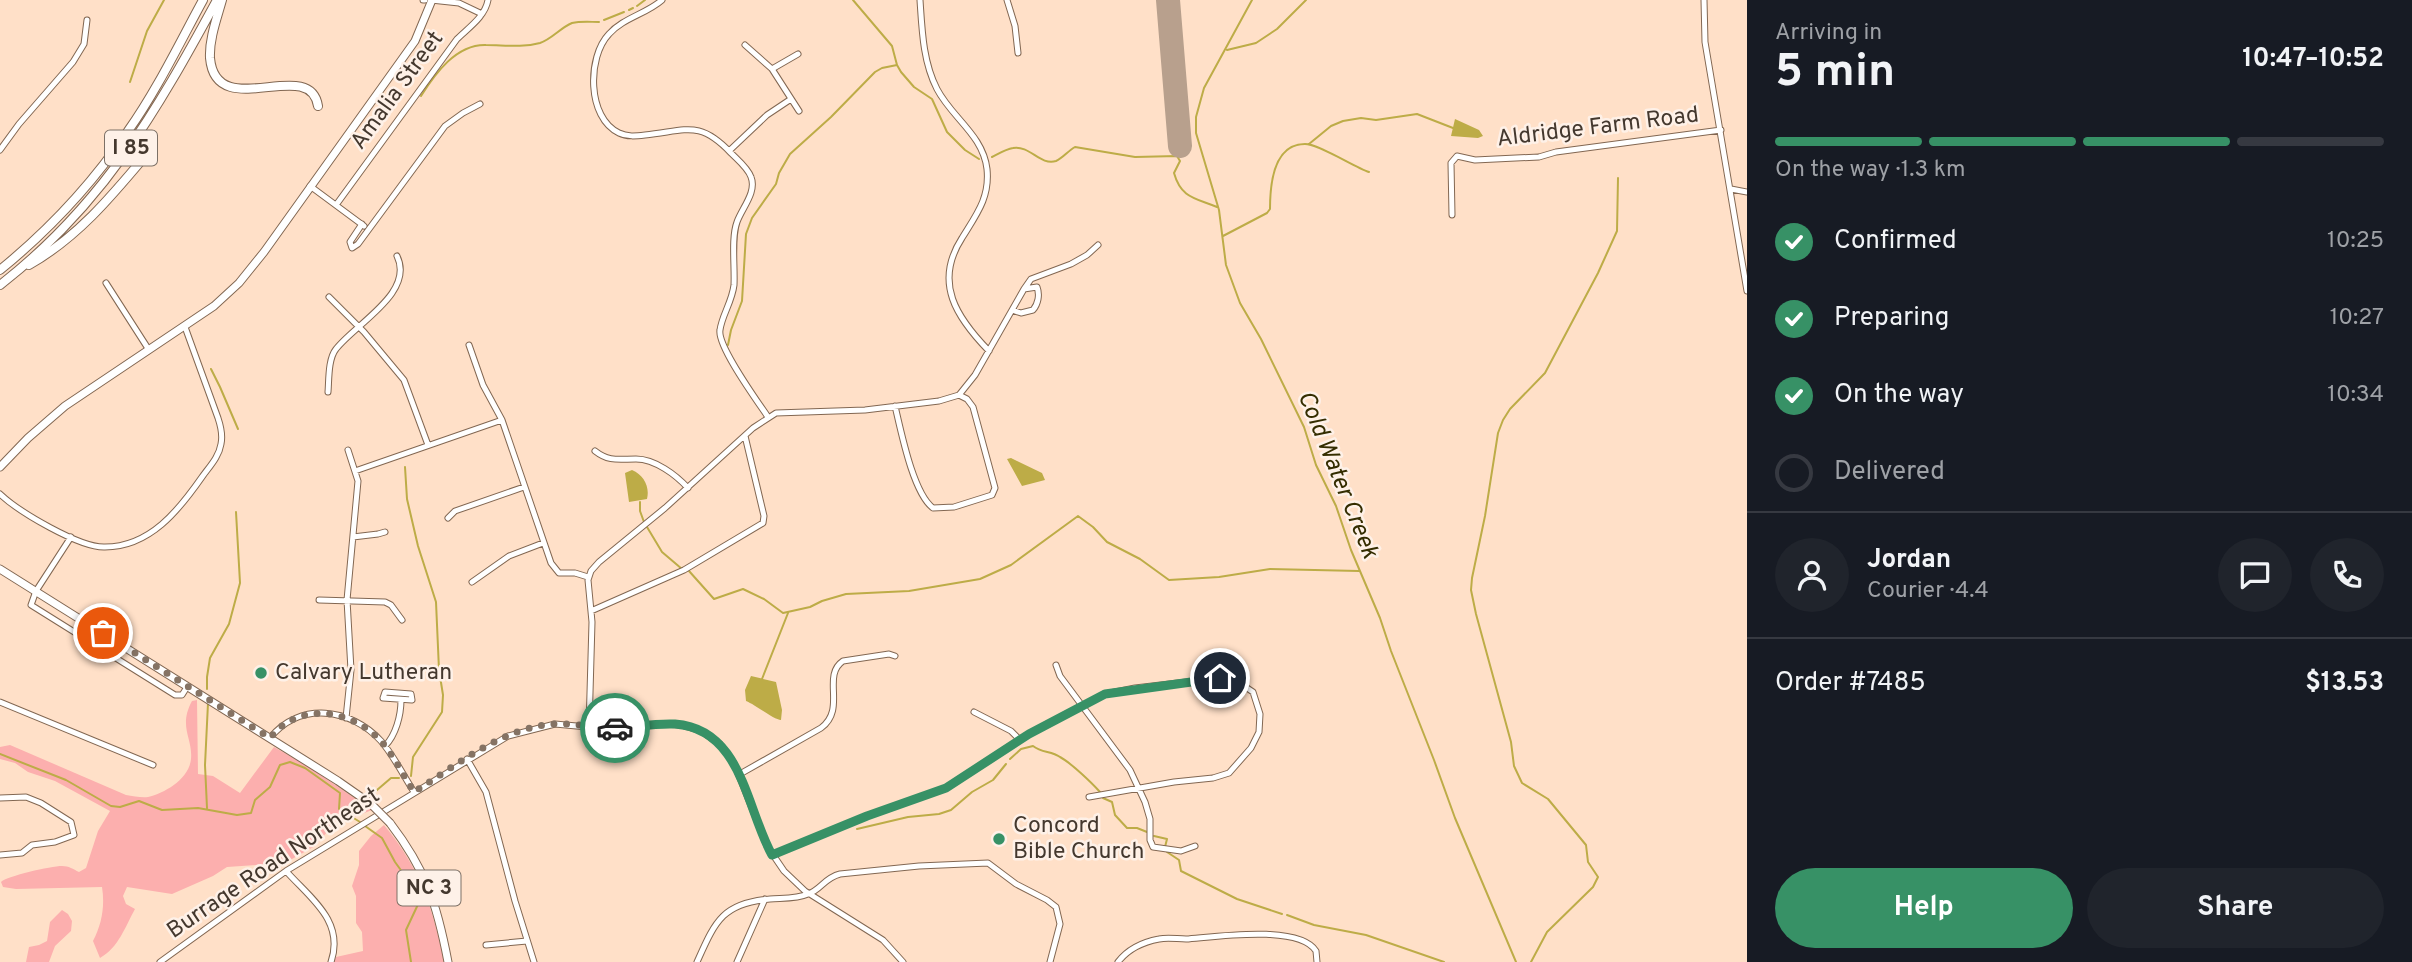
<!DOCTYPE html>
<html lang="en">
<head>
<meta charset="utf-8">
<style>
  body { margin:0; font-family:Overpass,sans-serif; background:#20242c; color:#f1f3f6; height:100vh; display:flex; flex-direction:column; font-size:26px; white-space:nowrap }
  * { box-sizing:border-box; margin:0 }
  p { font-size:23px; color:#9ea1a6 }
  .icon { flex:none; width:38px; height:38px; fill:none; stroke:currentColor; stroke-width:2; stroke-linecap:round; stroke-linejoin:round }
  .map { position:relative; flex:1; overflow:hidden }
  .details { display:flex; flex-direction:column; background:#171b24; width:665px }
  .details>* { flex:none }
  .pin { position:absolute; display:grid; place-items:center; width:60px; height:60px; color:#fff; margin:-30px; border:4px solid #fff; border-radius:50%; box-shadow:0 2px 7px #0007 }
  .courier { position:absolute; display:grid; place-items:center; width:70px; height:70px; margin:-35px; border:5px solid #379166; border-radius:50%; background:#fff; color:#222; box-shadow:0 2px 9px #0007 }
  .overview em { font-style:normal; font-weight:700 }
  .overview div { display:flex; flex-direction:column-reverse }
  .overview { display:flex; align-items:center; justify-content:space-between; height:119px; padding:0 28px }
  h1 { font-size:46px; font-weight:700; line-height:52px }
  .bar { display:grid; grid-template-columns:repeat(4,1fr); gap:10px 7px; align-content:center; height:84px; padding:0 28px }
  .bar i { height:9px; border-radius:5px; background:#363941 }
  .bar .active { background:#379166 }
  .bar p { grid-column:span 4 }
  .line { display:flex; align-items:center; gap:18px; padding:0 28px; border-top:2px solid #363941 }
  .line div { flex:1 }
  .round { display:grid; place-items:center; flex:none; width:74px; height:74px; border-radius:37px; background:#20242c }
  ol { padding:0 28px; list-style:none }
  li { display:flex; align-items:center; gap:21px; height:77px }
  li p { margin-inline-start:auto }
  li .icon { padding:7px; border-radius:50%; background:#379166; color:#fff; stroke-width:4 }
  li:last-child { color:#9ea1a6 }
  li i { width:38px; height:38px; border:4px solid #363941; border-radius:50% }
  .primary-button { display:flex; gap:14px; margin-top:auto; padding:14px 28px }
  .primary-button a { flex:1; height:80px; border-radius:42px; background:#379166; color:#fff; font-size:28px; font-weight:700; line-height:80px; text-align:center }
  .primary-button a+a { background:#20242c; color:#f1f3f6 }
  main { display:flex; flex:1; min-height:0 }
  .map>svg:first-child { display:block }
  .green { fill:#fcafae }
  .water { fill:#bdac47 }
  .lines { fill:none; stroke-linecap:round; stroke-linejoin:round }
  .stream { stroke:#bdac47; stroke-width:2 }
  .runway { stroke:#b8a08d; stroke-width:24 }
  .minor-casing { stroke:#826752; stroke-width:7 }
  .major-casing { stroke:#826752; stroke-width:9 }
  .highway-casing { stroke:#826752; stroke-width:10 }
  .minor { stroke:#fff; stroke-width:5 }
  .major { stroke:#fff; stroke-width:7 }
  .highway { stroke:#fff; stroke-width:8 }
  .major-bridge-casing { stroke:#826752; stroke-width:9; stroke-linecap:butt }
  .major-bridge { stroke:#fff; stroke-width:7 }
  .done { stroke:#857364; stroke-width:7; stroke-dasharray:0 12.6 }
  .route { stroke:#379166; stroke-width:9 }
  .poi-dot { fill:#379166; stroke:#fef1e8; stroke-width:2.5 }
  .labels { text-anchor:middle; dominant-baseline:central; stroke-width:5; stroke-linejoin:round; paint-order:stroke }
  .shield { fill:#fef1e8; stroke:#7c7066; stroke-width:2 }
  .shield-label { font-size:21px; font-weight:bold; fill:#44382e }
  .street-label { font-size:23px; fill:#44382e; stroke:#fef1e8 }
  .poi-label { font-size:23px; fill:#44382e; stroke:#fef1e8; text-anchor:start }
  .water-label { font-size:24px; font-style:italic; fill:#342d00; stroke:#fef1e8 }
</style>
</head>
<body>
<main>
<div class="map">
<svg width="1747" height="962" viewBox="0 0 1747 962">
  <rect width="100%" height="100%" fill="#ffe0c8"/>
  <path class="green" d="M197 700 198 774 213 776 240 793 274 747 306 765 372 810 349 819 340 817 315 846 285 863 227 867 213 876 172 894 127 887 123 896 126 904 135 909C125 927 119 947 100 958L93 941C102 924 105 906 102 887L16 889 3 887 1 882C7 876 51 866 62 866 69 866 73 869 79 872L86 868 98 831 110 811 55 781 28 772 15 763 0 759V747L10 745 126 795C133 796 142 798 148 797 165 793 189 779 191 759 193 738 178 727 192 701Z
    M384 825C420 868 433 908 444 962H334L336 957 363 951 362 932 356 923V896L352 886 359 865V851L371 836Z
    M62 910 68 914 72 921 71 931 55 946 49 962H26L29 947 39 945 47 941 50 922Z"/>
  <path class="water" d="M1455 119 1479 130 1483 136 1478 138 1451 136Z
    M1011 458 1042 473 1045 480 1022 486 1007 459Z
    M632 470C644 475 650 487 647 499L629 502 625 473Z
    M751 676 776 682 782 710 781 720C774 720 756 705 746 701L745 690Z"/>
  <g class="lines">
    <path class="stream" d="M853 0 892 46 897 65 901 72 914 87 932 99 947 132 965 150 979 159
      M1252 0 1204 88 1196 117V133L1219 210 1226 265 1240 303 1261 339 1304 427 1316 465 1336 506 1351 550 1380 618 1391 651 1434 760 1455 818 1516 962
      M637 6 645 0
      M629 10 633 8
      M604 20 624 12
      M1227 50 1256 43 1277 29 1306 0
      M130 82 147 31 164 0
      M421 96C435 74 456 44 486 45 504 45 521 48 540 43 552 39 560 28 572 23 581 21 590 22 599 22
      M1309 144 1331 126 1343 121 1361 118 1376 120 1417 114 1453 128
      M992 157C998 154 1006 149 1013 148 1030 145 1040 166 1056 161 1063 158 1068 151 1075 147L1135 157 1177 156 1180 161 1174 173C1181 198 1195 198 1217 207
      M1223 236 1267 213 1270 209C1270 186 1273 144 1305 144 1319 144 1354 167 1369 172
      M728 345 731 330 742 301 746 234 752 218 776 184 779 173 790 154 831 117 875 72 882 68 897 65
      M211 369 220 387 238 429
      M405 467 407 499 418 546 436 602 439 670 443 695 442 712 413 757 411 776
      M640 502V511L644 522
      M647 527 662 552 682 569
      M689 571 714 599 743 589 764 599 783 613 810 607 822 601 846 594 909 591 980 579 1011 565 1078 516 1093 527 1107 542 1140 559 1169 580 1219 577 1270 569 1359 571
      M762 679 788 613
      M207 689V677L210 658 229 624 240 583 236 512
      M0 754 66 780 111 806 120 807 139 801 162 810 198 808 237 815 251 813 255 800 270 787 280 765 290 762 305 768 340 793 339 809 360 822
      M1010 759 1021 749 1033 746C1042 753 1051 751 1060 757 1071 763 1091 782 1100 792
      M370 796 391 778H399
      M1103 798 1112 802 1115 815 1127 828H1137L1147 832
      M207 808 205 765 208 703
      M354 816 361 803
      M365 826 382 838 395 862 421 898 406 930 411 962
      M857 829 908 817 939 814 951 810 972 792 993 780 1006 764
      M1154 836 1167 839 1165 847
      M1167 852 1179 860 1181 871 1237 899 1282 914
      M1287 915 1314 925 1366 935 1444 962
      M1531 962 1547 932 1593 887 1598 877 1588 862 1586 845 1548 799 1522 783 1514 766 1511 742 1476 614 1471 590 1472 578 1485 516 1498 433 1503 420 1510 409 1545 373 1598 273 1617 231 1618 178"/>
    <path class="runway" d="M1168 0 1180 146"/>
    <g class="minor-casing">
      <path id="minor" d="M423 0H425
        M431 0 459 3 482 14
        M662 0C646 14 623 18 609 34 587 57 587 118 619 133 627 137 636 136 645 135 686 131 699 119 731 153 738 160 748 168 751 177 757 192 742 208 737 222 731 238 735 266 734 285 732 302 722 315 720 330 717 346 758 402 768 417
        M920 0C922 30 923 62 937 89 952 118 983 135 987 169 990 198 976 215 962 238 933 283 957 318 989 351
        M1007 0 1015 26 1018 53
        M1704 0 1705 42 1747 291
        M745 45 772 69 799 111
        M772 69 798 54
        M0 150 19 124 73 62 84 44 87 20
        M729 151 767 115 791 99
        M310 186 364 226
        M1731 189 1747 192
        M336 205 457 39C468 28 485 17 488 0
        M1452 215 1451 163 1457 156 1475 160 1539 157 1556 152 1721 130
        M362 224 350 242 352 248 358 244 445 126 463 113 480 104
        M106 283 149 350
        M1024 289 1031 279 1071 264 1087 255 1098 245
        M329 297 364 332 404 380 428 445
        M469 345 483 385 502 420 551 563 559 573H575L588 577
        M328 392C329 380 328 359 336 349 355 324 415 293 397 256
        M895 406C901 431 913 493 933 508L954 507 992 495 995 488 973 407 967 399 959 395
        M595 451C609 462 619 459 636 459 655 459 676 475 688 488
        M355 471 502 420
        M0 494C19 512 80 548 105 547 150 547 179 510 202 477 209 467 219 457 221 444 223 435 221 427 218 418L185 327
        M448 518 455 511 524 487
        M71 537 36 591 31 605 175 695H182L187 687
        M353 537 378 534 385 532
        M472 582 509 556 543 543
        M319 600 385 602 391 605 402 620
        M591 611 684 570 763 523 764 516 745 436
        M1056 665 1060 676 1130 770 1145 802 1150 819V840L1153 847 1181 851 1195 846
        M385 692 411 694 412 700 383 698Z
        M0 702 153 765
        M974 712 1011 731 1020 740
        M346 718 351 670 347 600 358 481 348 450
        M589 728 592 622 588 580 591 571 599 562 665 508 753 428 776 413 865 410 939 401 959 395 975 375 1024 289 1037 287C1040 295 1038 304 1033 310L1021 313 1012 310
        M270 738C300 701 351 708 381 741 394 756 403 775 414 792
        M385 746C396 735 401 715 401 700
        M467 759 486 792 515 901 534 962
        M740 774 821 728C847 709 821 676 843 661L889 654 895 656
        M0 798 26 797 41 803 71 822 74 835 55 842 32 845 22 853 0 855
        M772 855 867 816 946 788 1029 734 1105 694 1135 688 1220 678 1244 686 1253 692 1260 714 1259 732 1251 748 1229 773 1213 778 1174 782 1089 797
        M286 871C310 898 345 921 331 962
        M486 945 527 941
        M160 962 286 871 508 736 555 724 598 728 662 724 681 725 701 731 720 744 734 763 767 846 784 871 805 891 883 940 903 962
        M697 962C715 922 722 903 770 899 782 898 797 899 808 894 821 890 824 878 840 874L919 866 988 863 1016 884 1047 900 1056 907 1060 924 1050 962
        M737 962 765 899
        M1118 962C1128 949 1143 942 1159 939 1168 937 1177 939 1186 939 1214 937 1299 924 1316 951L1317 962"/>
    </g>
    <g class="major-casing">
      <path id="major" d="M0 467 28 438 65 406 214 306 239 283 264 252 415 41 432 0
        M0 569 338 781 371 804
        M390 823C426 870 437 904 448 962"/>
    </g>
    <g class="highway-casing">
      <path id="highway" d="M222 0C217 18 209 39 210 58 216 124 310 55 318 106
        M29 265C80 236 115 192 152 148
        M0 270C49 230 93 183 128 131 157 90 179 44 203 0
        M0 285C103 205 156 112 217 0"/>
    </g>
    <use href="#minor" class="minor"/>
    <use href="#major" class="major"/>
    <use href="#highway" class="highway"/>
    <g class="major-bridge-casing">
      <path id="major-bridge" d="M371 804 390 823"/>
    </g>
    <use href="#major-bridge" class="major-bridge"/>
  </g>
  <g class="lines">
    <path class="done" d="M103 633 270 738C299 701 351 709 381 741 394 756 403 775 414 792 457 765 503 727 555 724 575 723 595 728 615 728"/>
    <path class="route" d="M615 728C635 727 655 723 675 724 742 729 746 808 772 855L867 816 946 788 1029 734 1105 694 1220 678"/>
  </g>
  <g class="poi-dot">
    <circle cx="261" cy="673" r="7"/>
    <circle cx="999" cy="839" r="7"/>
  </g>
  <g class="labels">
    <g class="shield">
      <rect x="105" y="130.5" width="52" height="35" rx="5"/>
      <rect x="397.5" y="870.5" width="63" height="35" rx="5"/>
    </g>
    <g class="shield-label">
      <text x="131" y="148">I 85</text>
      <text x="429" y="888">NC 3</text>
    </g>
    <g class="street-label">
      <text transform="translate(398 91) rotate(-54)">Amalia Street</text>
      <text transform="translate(1598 128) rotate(-7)">Aldridge Farm Road</text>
      <text transform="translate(274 864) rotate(-34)">Burrage Road Northeast</text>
    </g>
    <g class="poi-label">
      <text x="275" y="673">Calvary Lutheran</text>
      <text x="1013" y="826">Concord<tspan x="1013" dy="26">Bible Church</tspan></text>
    </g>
    <g class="water-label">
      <text transform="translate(1337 475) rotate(68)">Cold Water Creek</text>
    </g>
  </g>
</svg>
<div class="pin" style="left:103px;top:633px;background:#ea580c"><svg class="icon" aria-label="bag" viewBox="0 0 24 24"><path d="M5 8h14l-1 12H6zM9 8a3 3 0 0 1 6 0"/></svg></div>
<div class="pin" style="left:1220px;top:678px;background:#1f2937"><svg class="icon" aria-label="home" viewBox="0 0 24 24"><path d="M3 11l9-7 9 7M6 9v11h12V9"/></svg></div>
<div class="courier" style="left:615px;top:728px"><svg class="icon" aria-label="car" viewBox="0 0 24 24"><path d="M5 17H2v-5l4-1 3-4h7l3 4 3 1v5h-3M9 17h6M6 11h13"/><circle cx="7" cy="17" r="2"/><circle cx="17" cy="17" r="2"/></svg></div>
</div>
<section class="details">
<div class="overview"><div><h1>5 min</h1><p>Arriving in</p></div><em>10:47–10:52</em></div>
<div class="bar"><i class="active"></i><i class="active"></i><i class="active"></i><i></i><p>On the way · 1.3 km</p></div>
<ol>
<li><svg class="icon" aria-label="check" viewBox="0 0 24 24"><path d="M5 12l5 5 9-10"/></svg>Confirmed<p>10:25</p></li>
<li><svg class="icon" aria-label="check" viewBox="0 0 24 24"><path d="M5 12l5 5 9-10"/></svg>Preparing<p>10:27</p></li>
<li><svg class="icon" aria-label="check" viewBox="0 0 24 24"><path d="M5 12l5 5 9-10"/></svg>On the way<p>10:34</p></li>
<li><i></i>Delivered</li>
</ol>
<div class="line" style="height:126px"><a class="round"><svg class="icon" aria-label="person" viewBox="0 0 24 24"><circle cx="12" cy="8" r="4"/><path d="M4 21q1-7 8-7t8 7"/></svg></a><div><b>Jordan</b><p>Courier · 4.4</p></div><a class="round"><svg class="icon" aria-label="chat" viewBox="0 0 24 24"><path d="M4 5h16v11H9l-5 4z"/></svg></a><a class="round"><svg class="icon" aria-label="phone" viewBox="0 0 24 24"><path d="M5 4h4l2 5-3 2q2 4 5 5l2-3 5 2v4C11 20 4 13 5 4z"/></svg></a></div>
<div class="line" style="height:91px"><div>Order #7485</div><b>$13.53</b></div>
<div class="primary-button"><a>Help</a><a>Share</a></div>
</section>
</main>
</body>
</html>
